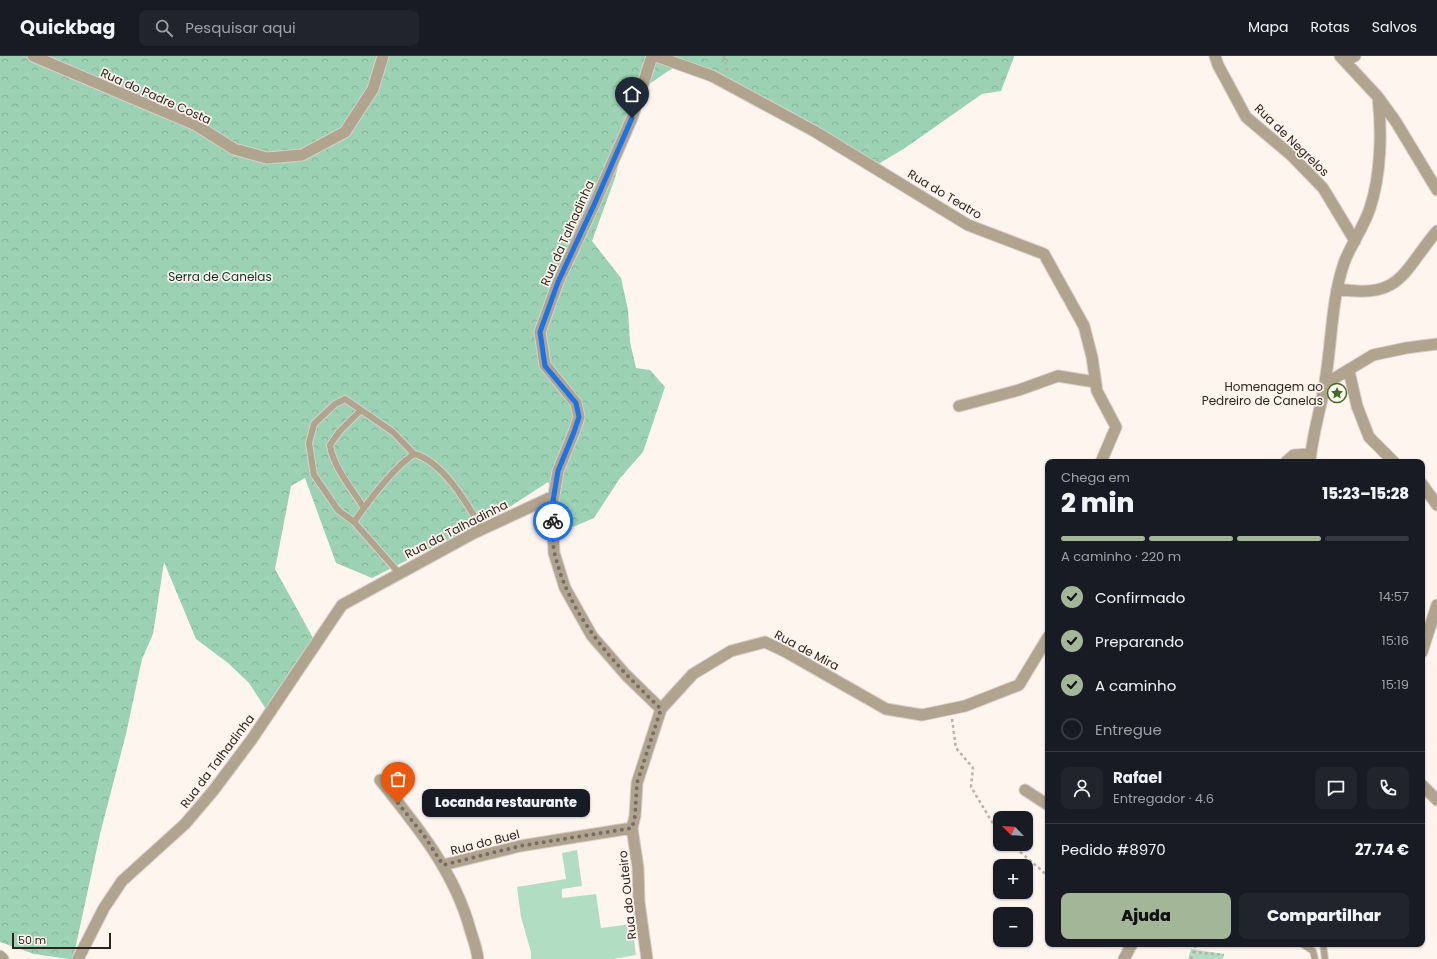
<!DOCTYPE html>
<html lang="pt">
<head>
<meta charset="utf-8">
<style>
  body { margin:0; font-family:Poppins,sans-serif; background:#20242c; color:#f1f3f6; height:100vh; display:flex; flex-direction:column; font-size:15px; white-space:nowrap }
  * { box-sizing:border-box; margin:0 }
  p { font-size:13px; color:#9ea1a6 }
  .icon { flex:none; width:22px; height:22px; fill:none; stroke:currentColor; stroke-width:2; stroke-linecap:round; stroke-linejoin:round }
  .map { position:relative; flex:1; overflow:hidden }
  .sheet { position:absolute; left:1045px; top:403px; width:380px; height:488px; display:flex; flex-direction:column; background:#171b24; border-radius:8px; box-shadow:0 1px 3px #0004 }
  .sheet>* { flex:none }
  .needle { width:26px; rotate:294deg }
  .tools { position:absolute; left:993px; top:755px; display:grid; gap:8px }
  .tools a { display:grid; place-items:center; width:40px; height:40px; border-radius:8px; background:#171b24; box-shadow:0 1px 3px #0004; font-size:20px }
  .scale { position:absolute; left:12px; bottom:10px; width:99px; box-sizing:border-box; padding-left:4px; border:2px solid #2c241d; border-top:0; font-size:11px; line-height:14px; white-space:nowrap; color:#2c241d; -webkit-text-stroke:3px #fef5ee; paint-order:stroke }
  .pin { position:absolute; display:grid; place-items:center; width:34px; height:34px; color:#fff; margin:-41px -17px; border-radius:50% 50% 50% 0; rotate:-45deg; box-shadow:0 0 4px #0007 }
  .pin .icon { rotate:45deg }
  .courier { position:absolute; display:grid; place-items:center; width:40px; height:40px; margin:-20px; border:3px solid #1a73e8; border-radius:50%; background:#fff; color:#222; box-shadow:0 1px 5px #0007 }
  .bubble { position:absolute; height:28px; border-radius:8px; background:#171b24; box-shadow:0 1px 3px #0004; font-size:13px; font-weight:800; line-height:28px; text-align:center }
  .summary em { font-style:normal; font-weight:800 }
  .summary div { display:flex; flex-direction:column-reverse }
  .summary { display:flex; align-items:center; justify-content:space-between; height:68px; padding:0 16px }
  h1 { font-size:26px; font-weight:800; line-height:30px }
  .bar { display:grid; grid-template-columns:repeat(4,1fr); gap:6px 4px; align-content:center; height:48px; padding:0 16px }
  .bar i { height:5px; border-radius:3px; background:#363941 }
  .bar .on { background:#a3b698 }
  .bar p { grid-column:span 4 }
  .line { display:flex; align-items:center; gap:10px; padding:0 16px; border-top:1px solid #363941 }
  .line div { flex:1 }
  .round { display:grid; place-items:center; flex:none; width:42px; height:42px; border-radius:8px; background:#20242c }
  ol { padding:0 16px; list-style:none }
  li { display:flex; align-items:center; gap:12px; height:44px }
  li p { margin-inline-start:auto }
  li .icon { padding:4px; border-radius:50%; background:#a3b698; color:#111; stroke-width:4 }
  li:last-child { color:#9ea1a6 }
  li i { width:22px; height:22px; border:2px solid #363941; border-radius:50% }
  .action { display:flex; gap:8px; margin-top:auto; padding:8px 16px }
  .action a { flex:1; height:46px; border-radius:8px; background:#a3b698; color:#111; font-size:16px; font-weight:800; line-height:46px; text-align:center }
  .action a+a { background:#20242c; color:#f1f3f6 }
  header { display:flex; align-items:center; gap:24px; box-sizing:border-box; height:56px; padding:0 20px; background:#171b24; border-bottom:1px solid #363941 }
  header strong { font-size:19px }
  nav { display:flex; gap:22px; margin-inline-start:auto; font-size:14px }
  .search { width:280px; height:36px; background:#20242c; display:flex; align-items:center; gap:10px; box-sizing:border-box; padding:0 14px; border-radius:8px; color:#9ea1a6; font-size:15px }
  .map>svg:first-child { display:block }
  .green { fill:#b1ddc3 }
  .forest { fill:url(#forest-crowns) }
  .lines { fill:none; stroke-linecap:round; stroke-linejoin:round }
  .service-casing { stroke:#d8cfc8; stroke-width:8 }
  .minor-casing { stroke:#d8cfc8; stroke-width:13 }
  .path { stroke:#b9b1aa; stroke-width:2.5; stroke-dasharray:3 3; stroke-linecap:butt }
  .service { stroke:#b0a48f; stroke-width:6 }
  .minor { stroke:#b0a48f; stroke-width:11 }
  .done { stroke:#766d66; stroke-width:4; stroke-dasharray:0 7.2 }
  .route { stroke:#1a73e8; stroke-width:5 }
  .labels { text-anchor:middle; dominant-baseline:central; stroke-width:3.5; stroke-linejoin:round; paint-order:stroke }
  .street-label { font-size:12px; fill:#2c241d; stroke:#fef5ee }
  .park-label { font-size:12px; fill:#063420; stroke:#fef5ee }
  .poi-label { font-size:12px; fill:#2c241d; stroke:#fef5ee; text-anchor:end }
</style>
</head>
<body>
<header>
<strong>Quickbag</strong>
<div class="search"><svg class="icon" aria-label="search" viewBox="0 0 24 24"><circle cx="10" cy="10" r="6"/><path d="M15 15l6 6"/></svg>Pesquisar aqui</div>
<nav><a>Mapa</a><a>Rotas</a><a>Salvos</a></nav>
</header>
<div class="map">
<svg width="1437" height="903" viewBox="0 0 1437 903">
  <defs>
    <pattern id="forest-crowns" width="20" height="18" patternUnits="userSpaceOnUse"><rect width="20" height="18" fill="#9bd2b3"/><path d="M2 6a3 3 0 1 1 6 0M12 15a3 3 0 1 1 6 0" fill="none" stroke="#86b49a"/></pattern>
  </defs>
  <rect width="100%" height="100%" fill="#fef5ee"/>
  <path class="green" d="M577 794 582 830 562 833V842L596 838 601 872 632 868 636 899 613 903H531V896L521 861 517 831 566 823 562 797Z
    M1191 893 1224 898 1223 903H1188Z"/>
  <path class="forest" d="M0 0H1014V1L1001 35 982 38 905 92 870 113 784 56 677 9 645 31 628 71 615 122 592 185 621 222 628 254 630 286 636 312 650 314 665 331 643 396 620 422 594 462 573 471 548 426 497 459 372 522 336 507 305 422 291 430 275 513 313 582 266 653 249 627 228 607 196 583 164 506 153 578 142 603 126 678 100 778 73 903H69L34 898 0 886Z"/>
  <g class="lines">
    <g class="service-casing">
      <path id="service" d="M361 354 339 376 330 389C333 411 352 433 364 452
        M354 466C370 443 392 413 414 398 443 405 468 449 482 473
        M399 517 354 466 338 454 314 419 309 387 314 368 335 348 345 343 393 376 414 398
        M1302 888 1313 895 1315 903
        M1323 888 1325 903"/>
    </g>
    <g class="minor-casing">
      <path id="minor" d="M33 0 196 69 234 93 267 102 302 99 345 76 373 33 383 0
        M652 0 632 62 594 149 558 226 540 276 545 309 576 347 579 361 574 376 558 415 552 451 554 497 565 532 592 580 626 619 661 653
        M656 0 712 20 814 75 968 169 1044 198 1084 270 1092 301 1097 335 1116 371 1101 406
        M1215 0 1218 9 1246 61 1291 99 1323 132 1355 185
        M1340 0 1378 41 1396 66 1437 134
        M1345 5 1355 0
        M1339 233C1401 244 1403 215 1437 175
        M1349 315 1357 350 1369 381 1394 406
        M1325 328 1373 299 1406 292 1437 288
        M959 350 1019 334 1058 320 1095 326
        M1286 406 1294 399 1310 398
        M1310 406C1312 379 1321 353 1325 326 1332 286 1331 245 1344 207 1351 188 1364 171 1370 152 1381 119 1382 75 1378 41
        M1422 428 1437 449
        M1422 596 1437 549
        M380 724C417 770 454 815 470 873 473 883 477 893 478 903
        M1422 729 1437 744
        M1025 734 1048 749
        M443 809 520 790 632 772
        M0 900 3 903
        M78 903 104 852 122 825 185 768 213 735 252 683 342 549 474 477 554 440
        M647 903 639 846 638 812 632 772 635 760 637 727 661 653 693 618 731 595 765 586 786 596 886 653 922 659 965 650 1019 629 1048 581
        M1124 903 1132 888"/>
    </g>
    <path class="path" d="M724 0 727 15
      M952 663 956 692 973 712 971 731 992 766 1000 775
      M1011 788 1048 820
      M1193 896 1224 899
      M1191 903 1196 888"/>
    <use href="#service" class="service"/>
    <use href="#minor" class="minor"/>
  </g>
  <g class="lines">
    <path class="done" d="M398 747 425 781 443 809 520 790 632 772 635 760 637 727 661 653C615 609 570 562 555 499 552 488 553 476 553 465"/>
    <path class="route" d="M553 465 552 451 558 415 574 376 579 361 576 347 545 310 540 276 558 226 594 149 632 62"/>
  </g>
  <defs>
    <g id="sight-ring" transform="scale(1)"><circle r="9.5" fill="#fef5ee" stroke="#436b26" stroke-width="1.5"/><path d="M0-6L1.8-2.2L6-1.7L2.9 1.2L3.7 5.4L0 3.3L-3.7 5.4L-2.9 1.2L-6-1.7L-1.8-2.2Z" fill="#436b26"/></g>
  </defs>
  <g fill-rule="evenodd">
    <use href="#sight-ring" x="1337" y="337"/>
  </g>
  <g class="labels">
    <g class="street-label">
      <text transform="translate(156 40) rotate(24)">Rua do Padre Costa</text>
      <text transform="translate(1292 84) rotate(44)">Rua de Negrelos</text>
      <text transform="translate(945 138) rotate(31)">Rua do Teatro</text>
      <text transform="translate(567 177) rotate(-66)">Rua da Talhadinha</text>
      <text transform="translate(456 473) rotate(-27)">Rua da Talhadinha</text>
      <text transform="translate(807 594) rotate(28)">Rua de Mira</text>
      <text transform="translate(217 705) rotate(-53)">Rua da Talhadinha</text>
      <text transform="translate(485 786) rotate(-14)">Rua do Buel</text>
      <text transform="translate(627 839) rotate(-96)">Rua do Outeiro</text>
    </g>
    <g class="park-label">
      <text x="220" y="220">Serra de Canelas</text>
    </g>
    <g class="poi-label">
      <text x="1323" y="330">Homenagem ao<tspan x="1323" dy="14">Pedreiro de Canelas</tspan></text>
    </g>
  </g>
</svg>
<div class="tools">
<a><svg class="needle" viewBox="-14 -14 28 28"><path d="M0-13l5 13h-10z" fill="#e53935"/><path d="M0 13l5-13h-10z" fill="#9ea1a6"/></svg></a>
<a>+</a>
<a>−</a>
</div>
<div class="scale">50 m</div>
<div class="pin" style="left:398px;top:747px;background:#ea580c"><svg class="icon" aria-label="bag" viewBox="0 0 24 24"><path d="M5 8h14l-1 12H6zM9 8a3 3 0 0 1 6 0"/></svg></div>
<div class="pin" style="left:632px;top:62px;background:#1f2937"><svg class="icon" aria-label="home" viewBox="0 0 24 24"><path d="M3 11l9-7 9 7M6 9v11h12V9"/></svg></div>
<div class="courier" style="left:553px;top:465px"><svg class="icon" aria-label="bike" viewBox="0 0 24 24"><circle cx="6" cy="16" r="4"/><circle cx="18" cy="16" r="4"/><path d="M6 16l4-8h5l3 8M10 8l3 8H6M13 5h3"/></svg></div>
<div class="bubble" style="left:422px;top:733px;width:168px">Locanda restaurante</div>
<section class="sheet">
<div class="summary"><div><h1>2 min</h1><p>Chega em</p></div><em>15:23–15:28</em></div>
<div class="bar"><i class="on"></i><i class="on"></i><i class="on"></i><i></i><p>A caminho · 220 m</p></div>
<ol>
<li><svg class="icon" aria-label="check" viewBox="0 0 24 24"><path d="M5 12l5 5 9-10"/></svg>Confirmado<p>14:57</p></li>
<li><svg class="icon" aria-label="check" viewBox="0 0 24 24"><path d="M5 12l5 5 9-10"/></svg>Preparando<p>15:16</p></li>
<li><svg class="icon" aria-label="check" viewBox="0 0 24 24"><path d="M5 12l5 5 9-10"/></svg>A caminho<p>15:19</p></li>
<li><i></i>Entregue</li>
</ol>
<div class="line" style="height:72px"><a class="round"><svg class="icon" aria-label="person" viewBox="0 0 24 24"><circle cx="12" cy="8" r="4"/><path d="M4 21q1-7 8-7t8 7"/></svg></a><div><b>Rafael</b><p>Entregador · 4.6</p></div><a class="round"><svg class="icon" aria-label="chat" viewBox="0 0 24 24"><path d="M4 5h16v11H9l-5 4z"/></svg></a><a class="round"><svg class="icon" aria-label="phone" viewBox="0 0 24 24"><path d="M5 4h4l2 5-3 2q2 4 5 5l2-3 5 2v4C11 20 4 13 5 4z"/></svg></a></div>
<div class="line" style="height:52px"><div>Pedido #8970</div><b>27.74 €</b></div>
<div class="action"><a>Ajuda</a><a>Compartilhar</a></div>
</section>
</div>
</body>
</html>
